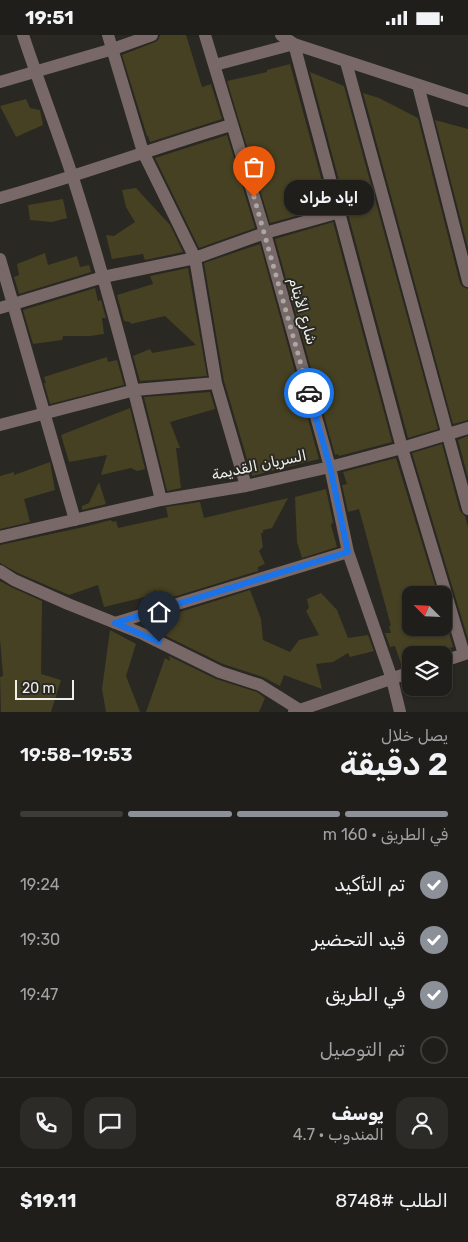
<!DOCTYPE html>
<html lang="ar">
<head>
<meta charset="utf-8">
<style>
  body { margin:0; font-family:Rubik,Vazirmatn,sans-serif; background:#2c2b27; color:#f1f3f6; direction:rtl; height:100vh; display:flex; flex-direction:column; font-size:19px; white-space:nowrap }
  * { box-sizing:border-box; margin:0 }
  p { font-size:16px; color:#a1a2a2 }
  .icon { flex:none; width:28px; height:28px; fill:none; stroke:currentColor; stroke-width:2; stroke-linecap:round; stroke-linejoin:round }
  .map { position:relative; height:677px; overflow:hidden; direction:ltr }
  .drawer { display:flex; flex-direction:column; background:#1f1e1a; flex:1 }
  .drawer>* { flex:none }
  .needle { width:32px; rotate:294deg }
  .controls { position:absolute; left:402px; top:551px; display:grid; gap:10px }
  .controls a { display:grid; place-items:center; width:50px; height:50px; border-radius:10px; background:#1f1e1a; box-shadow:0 1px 4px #0004,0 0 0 1px #3c3c39; font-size:25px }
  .scale { position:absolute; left:15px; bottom:12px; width:59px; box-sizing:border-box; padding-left:5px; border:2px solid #eeeeea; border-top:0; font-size:14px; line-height:18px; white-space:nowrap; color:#eeeeea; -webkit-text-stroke:4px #292823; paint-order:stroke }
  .pin { position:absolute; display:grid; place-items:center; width:42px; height:42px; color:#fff; margin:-51px -21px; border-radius:50% 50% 50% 0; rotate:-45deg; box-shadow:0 0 5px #0007 }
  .pin .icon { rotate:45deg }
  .courier { position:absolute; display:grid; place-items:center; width:50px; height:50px; margin:-25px; border:4px solid #1a73e8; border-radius:50%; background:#fff; color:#222; box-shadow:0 1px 6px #0007 }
  .bubble { position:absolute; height:35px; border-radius:15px; background:#1f1e1a; box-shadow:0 1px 4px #0004,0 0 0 1px #3c3c39; font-size:16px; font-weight:600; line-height:35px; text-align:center; direction:rtl }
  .head em { font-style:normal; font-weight:600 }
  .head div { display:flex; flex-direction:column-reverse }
  .head { display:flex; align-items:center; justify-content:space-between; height:85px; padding:0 20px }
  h1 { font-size:32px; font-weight:600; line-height:38px }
  .bar { display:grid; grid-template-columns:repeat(4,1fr); gap:8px 5px; align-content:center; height:60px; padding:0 20px }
  .bar i { height:6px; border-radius:4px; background:#3c3c39 }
  .bar .active { background:#8c9099 }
  .bar p { grid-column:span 4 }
  .line { display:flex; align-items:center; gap:12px; padding:0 20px; border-top:1px solid #3c3c39 }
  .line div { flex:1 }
  .round { display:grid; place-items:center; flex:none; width:52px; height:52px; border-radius:15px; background:#2c2b27 }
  ol { padding:0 20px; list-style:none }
  li { display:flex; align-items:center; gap:15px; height:55px }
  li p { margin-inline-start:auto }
  li .icon { padding:5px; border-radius:50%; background:#8c9099; color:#fff; stroke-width:4 }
  li:last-child { color:#a1a2a2 }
  li i { width:28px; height:28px; border:2px solid #3c3c39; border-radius:50% }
  .status { display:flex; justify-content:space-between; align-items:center; height:35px; padding:0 25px; background:#1f1e1a; direction:ltr }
  .status svg { height:14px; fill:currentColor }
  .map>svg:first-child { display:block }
  .building { fill:#464122 }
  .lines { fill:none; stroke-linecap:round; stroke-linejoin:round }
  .minor { stroke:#796868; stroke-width:12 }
  .done { stroke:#a9a9a4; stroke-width:5; stroke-dasharray:0 9 }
  .route { stroke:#1a73e8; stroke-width:6 }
  .labels { text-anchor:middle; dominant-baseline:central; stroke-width:4; stroke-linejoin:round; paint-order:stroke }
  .street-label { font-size:15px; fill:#eeeeea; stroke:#292823 }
</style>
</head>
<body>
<div class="status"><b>19:51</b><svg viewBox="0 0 49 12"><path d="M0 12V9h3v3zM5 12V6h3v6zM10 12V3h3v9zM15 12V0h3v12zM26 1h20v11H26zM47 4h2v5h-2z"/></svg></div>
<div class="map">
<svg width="468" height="677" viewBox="0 0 468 677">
  <rect width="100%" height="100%" fill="#292823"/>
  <path class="building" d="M160 0H186L202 52 211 49 222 84 150 107 148 101H147L122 20 155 7 158 5Z
    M290 29 329 172 270 188 227 46 267 37V35Z
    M310 37 344 51 438 394 408 403Z
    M363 58 379 63 418 83 460 248 463 252 468 254V385L453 389Z
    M26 64 30 73 40 75 43 90 16 102 0 71Z
    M435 85 468 94V213Z
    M227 100 255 193 199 213 155 123Z
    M136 153 170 190 183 217 145 225 143 219 112 224 106 200 114 201 135 187 126 172 122 155Z
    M63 164 67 183 52 187 30 185 28 170Z
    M333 187 392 407 339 421 338 419 335 420 275 204Z
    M260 209 319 424 252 441 224 346 204 228Z
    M45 218 48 230 77 221 80 232 89 230 91 237 19 259 14 242 19 240 17 229Z
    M188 233 207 341 140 346 133 321 150 314 152 318 196 310 165 281 131 289 130 287 124 286 117 260 153 249 150 241Z
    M95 253 98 266 101 265 106 283H102L104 299 90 301H63L62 305 33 309 23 275Z
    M107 322 108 327 117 325 124 350 50 369 44 348H46L44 342Z
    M210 357 215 374 170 387 180 413H176L181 453 167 456 144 362Z
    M130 373 145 434 137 436 131 433 101 440 107 420 69 427 61 400Z
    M468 401V443L458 405Z
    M442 409 460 476 465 481 468 492V604L412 418Z
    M396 423 438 560H411V592H444V580L453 612 428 620H411V629L402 632 395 611 390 612 385 598H391L389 591H391L359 474 348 477 342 450 347 449 343 437Z
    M50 427 55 455 24 464 30 487 0 494V441L14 437V440Z
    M99 447 106 469 82 475V471L89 468Z
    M326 454 333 487 331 490 337 512 302 523 297 507 295 462Z
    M288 463 272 493 263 495V498H261L263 512 259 516 265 529 258 532V536L157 567 155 554 153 560 104 572 98 550 69 560 18 538 0 528V510L84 492 111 485 112 487 116 486 118 493 168 482 166 472 200 467 204 483Z
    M0 546 11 552 42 566 41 639 61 645 51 677H1L0 642 3 641 0 604Z
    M250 555 261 584 263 605 290 617 299 605 319 600 306 576 309 573 307 564 321 558 337 575 348 603 368 600 374 616 350 622 348 618 333 627 316 629 322 654 284 640 280 651 263 642 223 629 164 600 161 583Z
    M110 595 136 609 126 641 140 677H106L102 654Z
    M169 621 216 644 257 657 265 663 259 677H146L165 623 170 626Z"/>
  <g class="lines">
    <path class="minor" d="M23 0C39 48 57 95 73 143 107 249 135 357 161 465
      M108 0 143 117 195 223 216 348 246 451
      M205 0 265 198 330 432 348 517 392 644 400 677
      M281 0 294 9 468 66
      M346 27 468 474
      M215 30 294 9 402 413 464 619
      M0 47 113 14 152 0
      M418 50 468 246
      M0 163C78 141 154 113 231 90
      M0 224 75 485
      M0 273 103 242 195 223 265 198 340 177
      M0 390 135 355 216 348
      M0 502 161 465 246 451 330 432 402 413 468 393
      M0 536 14 545 68 569 143 599 220 637 260 650 300 675
      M115 588 348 517
      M444 626 468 618
      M294 677 411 637"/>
  </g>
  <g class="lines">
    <path class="done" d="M254 162 309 358"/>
    <path class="route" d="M159 607 115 588 348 517 330 432 309 358"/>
  </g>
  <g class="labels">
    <g class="street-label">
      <text transform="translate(303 276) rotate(74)">شارع الأيتام</text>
      <text transform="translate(259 430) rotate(-12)">السريان القديمة</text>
    </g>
  </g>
</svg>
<div class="controls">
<a><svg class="needle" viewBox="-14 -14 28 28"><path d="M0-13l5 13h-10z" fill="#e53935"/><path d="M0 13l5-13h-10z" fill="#a1a2a2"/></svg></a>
<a><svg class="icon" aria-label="layers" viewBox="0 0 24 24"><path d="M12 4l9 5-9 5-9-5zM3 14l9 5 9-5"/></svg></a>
</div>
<div class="scale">20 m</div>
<div class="pin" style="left:254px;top:162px;background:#ea580c"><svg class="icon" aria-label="bag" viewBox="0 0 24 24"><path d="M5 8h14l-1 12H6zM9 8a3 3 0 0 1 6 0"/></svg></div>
<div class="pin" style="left:159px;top:607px;background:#1f2937"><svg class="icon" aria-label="home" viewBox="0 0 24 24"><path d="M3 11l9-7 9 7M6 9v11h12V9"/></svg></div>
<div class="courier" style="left:309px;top:358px"><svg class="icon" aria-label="car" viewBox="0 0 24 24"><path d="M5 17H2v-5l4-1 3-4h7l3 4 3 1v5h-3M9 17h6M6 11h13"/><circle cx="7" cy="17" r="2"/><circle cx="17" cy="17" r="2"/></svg></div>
<div class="bubble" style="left:284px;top:145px;width:90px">اياد طراد</div>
</div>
<section class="drawer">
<div class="head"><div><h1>2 دقيقة</h1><p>يصل خلال</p></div><em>19:53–19:58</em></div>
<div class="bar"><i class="active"></i><i class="active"></i><i class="active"></i><i></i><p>في الطريق · 160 m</p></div>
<ol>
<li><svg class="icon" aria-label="check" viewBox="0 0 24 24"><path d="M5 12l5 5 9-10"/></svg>تم التأكيد<p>19:24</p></li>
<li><svg class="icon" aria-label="check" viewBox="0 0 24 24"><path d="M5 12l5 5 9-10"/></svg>قيد التحضير<p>19:30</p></li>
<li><svg class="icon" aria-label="check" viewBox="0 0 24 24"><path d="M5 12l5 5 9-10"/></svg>في الطريق<p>19:47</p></li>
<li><i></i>تم التوصيل</li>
</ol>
<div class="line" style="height:90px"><a class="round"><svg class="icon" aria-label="person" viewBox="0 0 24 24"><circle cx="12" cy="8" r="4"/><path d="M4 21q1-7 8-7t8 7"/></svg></a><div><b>يوسف</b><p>المندوب · 4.7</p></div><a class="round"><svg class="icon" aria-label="chat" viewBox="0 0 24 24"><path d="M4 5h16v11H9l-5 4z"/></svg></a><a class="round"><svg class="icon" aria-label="phone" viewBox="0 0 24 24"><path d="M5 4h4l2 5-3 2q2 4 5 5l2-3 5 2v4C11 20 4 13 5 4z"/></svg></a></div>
<div class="line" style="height:65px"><div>الطلب #8748</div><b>$19.11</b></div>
</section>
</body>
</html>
